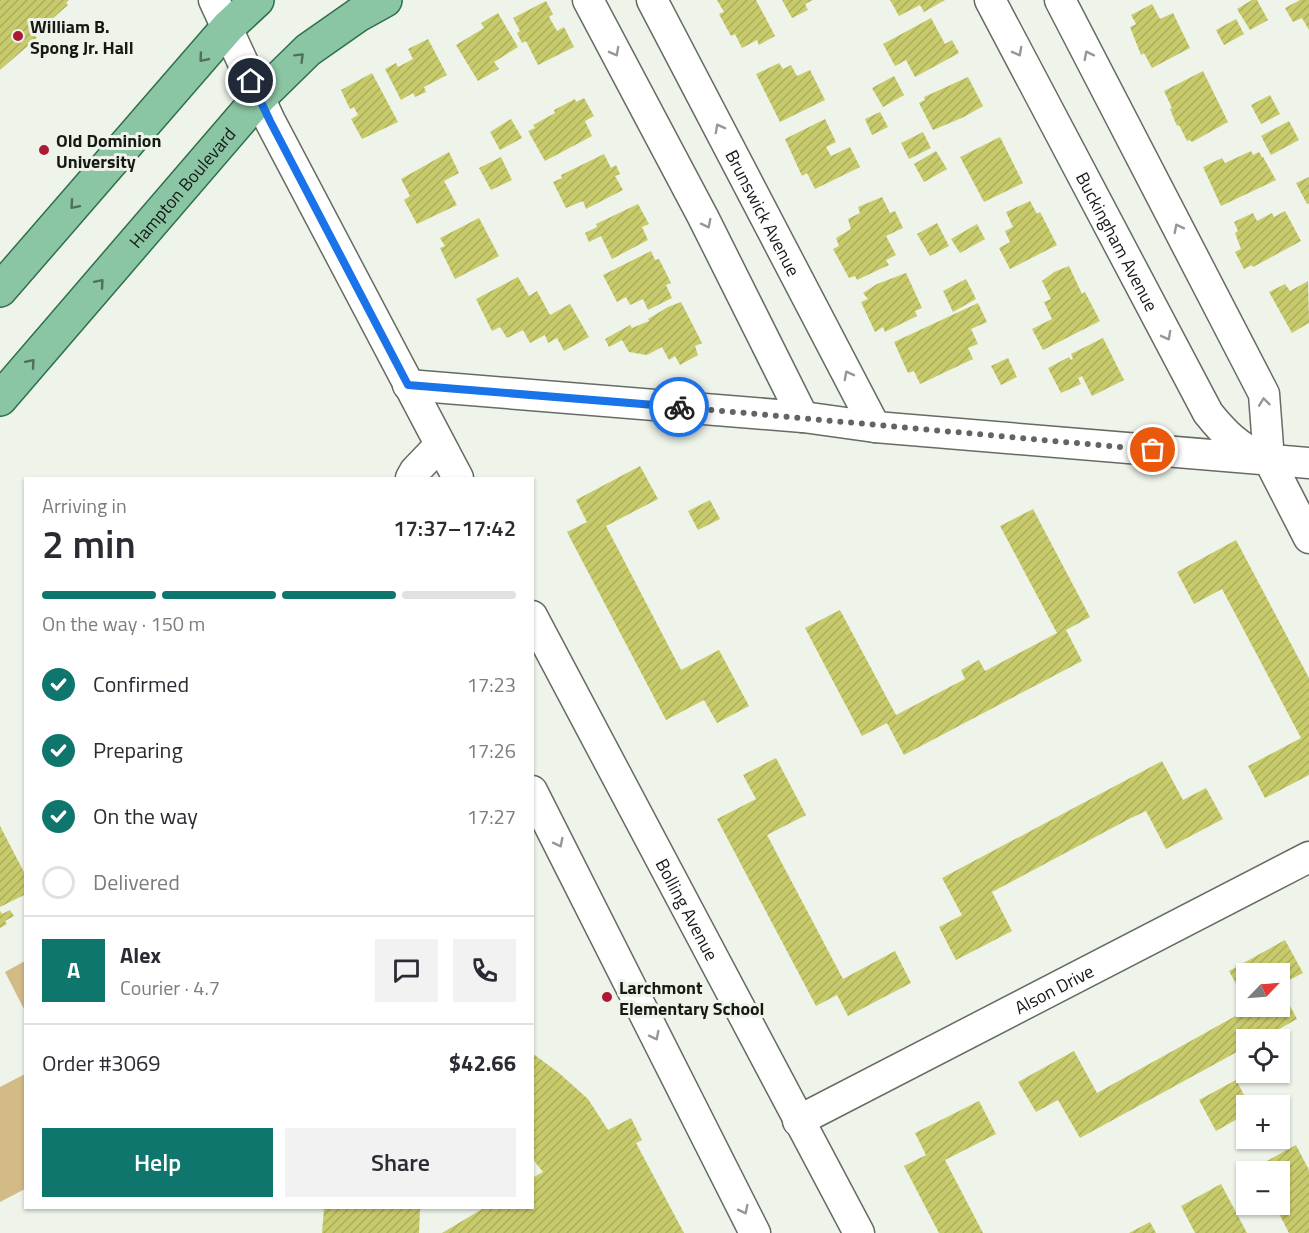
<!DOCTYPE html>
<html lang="en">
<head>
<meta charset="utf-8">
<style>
  body { margin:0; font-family:"Titillium Web",sans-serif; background:#f2f2f3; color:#2b2b33; height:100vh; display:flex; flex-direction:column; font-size:22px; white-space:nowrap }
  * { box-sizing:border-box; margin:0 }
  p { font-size:20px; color:#7c7c81 }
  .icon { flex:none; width:33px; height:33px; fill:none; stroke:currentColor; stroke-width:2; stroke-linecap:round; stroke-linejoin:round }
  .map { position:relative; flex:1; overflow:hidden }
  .panel { position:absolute; left:24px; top:477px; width:510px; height:732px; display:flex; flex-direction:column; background:#fff; border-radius:0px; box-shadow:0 2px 4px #0004 }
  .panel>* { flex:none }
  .needle { width:39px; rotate:65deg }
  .fabs { position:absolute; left:1236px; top:963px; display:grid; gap:12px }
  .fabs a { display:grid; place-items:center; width:54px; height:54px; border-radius:0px; background:#fff; box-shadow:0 2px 4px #0004; font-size:30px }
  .pin { position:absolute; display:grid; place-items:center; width:51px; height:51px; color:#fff; margin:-26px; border:3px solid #fff; border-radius:50%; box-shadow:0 2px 6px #0007 }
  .courier { position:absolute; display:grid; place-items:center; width:60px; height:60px; margin:-30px; border:4px solid #1a73e8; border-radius:50%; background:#fff; color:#222; box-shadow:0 2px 8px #0007 }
  .head em { font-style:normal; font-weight:600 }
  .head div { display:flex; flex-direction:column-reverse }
  .head { display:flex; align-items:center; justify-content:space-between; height:102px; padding:0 18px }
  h1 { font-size:39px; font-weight:600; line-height:45px }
  .bar { display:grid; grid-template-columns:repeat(4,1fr); gap:9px 6px; align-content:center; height:72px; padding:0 18px }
  .bar i { height:8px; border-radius:4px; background:#e1e1e2 }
  .bar .on { background:#0f766e }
  .bar p { grid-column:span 4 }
  .line { display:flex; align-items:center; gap:15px; padding:0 18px; border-top:2px solid #e1e1e2 }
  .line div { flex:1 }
  .round { display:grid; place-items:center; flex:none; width:63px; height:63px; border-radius:0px; background:#f2f2f3 }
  ol { padding:0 18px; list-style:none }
  li { display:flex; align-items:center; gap:18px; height:66px }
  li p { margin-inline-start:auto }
  li .icon { padding:6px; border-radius:50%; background:#0f766e; color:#fff; stroke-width:4 }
  li:last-child { color:#7c7c81 }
  li i { width:33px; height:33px; border:3px solid #e1e1e2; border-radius:50% }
  .button { display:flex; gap:12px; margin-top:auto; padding:12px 18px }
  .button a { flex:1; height:69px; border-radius:0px; background:#0f766e; color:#fff; font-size:24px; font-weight:600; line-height:69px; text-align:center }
  .button a+a { background:#f2f2f3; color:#2b2b33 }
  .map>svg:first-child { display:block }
  .park { fill:#d2bb87 }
  .building { fill:url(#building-hatch) }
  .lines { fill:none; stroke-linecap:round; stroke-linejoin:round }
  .minor-casing { stroke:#666b63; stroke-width:33 }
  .major-casing { stroke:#2f6f4b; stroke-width:36 }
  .minor { stroke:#fff; stroke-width:30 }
  .major { stroke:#8ac5a4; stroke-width:33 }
  .oneway { stroke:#979896 }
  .oneway2 { stroke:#506f5c }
  .done { stroke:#626660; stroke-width:6; stroke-dasharray:0 10.8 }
  .route { stroke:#1a73e8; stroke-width:8 }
  .poi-dot { fill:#ad1832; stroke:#eef4ea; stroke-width:2 }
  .labels { text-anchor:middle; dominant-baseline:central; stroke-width:6; stroke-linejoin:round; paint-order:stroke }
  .poi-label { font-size:18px; font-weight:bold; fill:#171915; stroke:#eef4ea; text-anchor:start }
  .street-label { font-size:18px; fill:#171915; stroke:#eef4ea }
</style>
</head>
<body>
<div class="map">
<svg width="1309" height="1233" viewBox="0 0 1309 1233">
  <defs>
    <pattern id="building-hatch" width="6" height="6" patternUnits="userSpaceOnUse" patternTransform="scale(1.5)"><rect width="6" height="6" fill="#c8cb6b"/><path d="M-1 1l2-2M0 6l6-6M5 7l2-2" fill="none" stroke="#abae5c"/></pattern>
  </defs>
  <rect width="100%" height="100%" fill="#eef4ea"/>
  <path class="park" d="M25 961V1011L5 972Z
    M25 1074V1189L0 1202V1087Z"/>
  <path class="building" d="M0 0H69L66 3 68 5 34 35 37 38 0 70Z
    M717 0H756L775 36 759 45 757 40 742 48 735 34 731 36 719 14 724 12Z
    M782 0H813L805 4 808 10 792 18Z
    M890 0H945L924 12 920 5 899 16Z
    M1252 0H1257L1268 20 1250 30 1237 9Z
    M1300 0H1309V30L1302 18 1293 22 1285 8Z
    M546 1 553 14 549 17 557 31 564 27 574 47 538 65 526 41 522 43 517 33 520 31 513 18Z
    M1152 4 1160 19 1173 13 1190 48 1152 68 1144 53 1141 55 1130 27 1136 24 1131 15Z
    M498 13 518 47 494 62 499 69 478 81 456 45 484 28 481 23Z
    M931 18 945 44 952 40 959 53 915 77 906 60 895 66 883 44Z
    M1236 19 1244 34 1224 45 1216 30Z
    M428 39 447 75 424 87 426 92 415 97 413 93 401 100 385 69 396 63 398 67 413 59 408 49Z
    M779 63 783 69 791 65 797 76 810 70 825 100 780 122 756 74Z
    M1203 71 1228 122 1192 142 1190 140 1187 141 1179 125 1177 126 1170 109 1172 108 1164 91Z
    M372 73 398 122 362 139 351 119 358 115 354 107 350 109 341 90Z
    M894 76 904 95 883 107 872 88Z
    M968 77 983 106 964 117 933 130 919 103 925 100 924 97Z
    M1270 95 1280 114 1261 124 1251 105Z
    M584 98 594 116 585 121 592 136 545 161 528 131 535 128 533 125 555 113 554 110 575 99 576 102Z
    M880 112 888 127 872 135 865 119Z
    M511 119 522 138 500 150 490 132Z
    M825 119 836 142 826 147 831 156 850 147 860 167 815 189 807 173 802 176 785 139Z
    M1289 121 1299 140 1271 155 1261 136Z
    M923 132 931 148 909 159 901 143Z
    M1000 137 1023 183 984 202 960 157Z
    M936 151 947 169 924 182 914 164Z
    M1251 151 1253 155 1259 152 1262 157H1263L1276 180 1221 206 1203 167 1222 158 1225 163Z
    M449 152 459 173 444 181 457 205 417 224 404 200 410 196 401 179Z
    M604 154 611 168 616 165 620 174 615 176 623 190 586 209 583 201 566 208 553 182 562 178 561 175Z
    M501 157 512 180 491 190 479 168Z
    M1309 177V203L1307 204 1296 183Z
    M882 197 890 213 895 211 903 228 886 236 896 255 886 260 889 265 857 280 855 276 849 278 833 249 839 246 836 238 851 229 848 219 860 213 858 207Z
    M1030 201 1037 214 1040 212 1057 245 1010 269 999 248 1010 242 1005 231 1013 227 1006 212Z
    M638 204 649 224 642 227 648 240 612 259 601 236 589 242 585 233 597 227 596 224Z
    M1285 211 1301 241 1253 267 1252 265 1244 269 1235 252 1241 249 1235 233 1238 231 1234 222 1253 213 1257 221 1272 213 1274 217Z
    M479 218 499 256 455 279 440 248 445 246 440 238Z
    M937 223 949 246 930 256 917 234Z
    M977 224 985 239 960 253 951 239Z
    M651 251 655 260 659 259 671 283 666 285 672 298 648 310 643 299 630 305 626 297 617 302 603 275Z
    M1069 266 1082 294 1085 292 1100 321 1043 350 1032 329 1052 319 1044 302 1051 299 1042 281 1054 272Z
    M906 273 922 308 915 311 917 316 885 332 883 327 875 332 861 302 868 299 863 293 877 284Z
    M518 277 529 296 537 291 550 315 570 304 589 337 564 351 557 338 548 343 545 335 530 343 523 330 507 338 500 327 492 331 476 299Z
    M966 279 976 299 953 312 943 291Z
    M1308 281 1309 323 1292 333 1269 292 1285 284 1290 291Z
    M681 302 702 343 695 346 698 355 680 365 675 356 669 360 662 347 647 355 629 352 622 340 609 347 605 339 630 325 632 328 649 321 648 319 668 307Z
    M978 303 987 322 971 329 978 344 968 348 973 359 920 384 914 371 908 373 894 342Z
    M1103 338 1124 380 1092 396 1082 376 1078 378 1081 384 1061 393 1048 368 1069 357 1071 360 1073 359 1071 354Z
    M1008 358 1017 377 1001 385 991 366Z
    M640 466 658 499 606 526 681 670 719 650 749 706 717 723 704 700 666 720 567 532 587 522 576 500Z
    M710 500 720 519 698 530 688 511Z
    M1033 509 1090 617 1066 630 1082 661 904 755 887 723 862 736 805 628 840 610 896 715 965 679 961 670 979 660 985 671 1057 633 1000 526Z
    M1236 540 1309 678V775L1265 798 1248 766 1301 738 1222 589 1194 604 1177 572Z
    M776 758 806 815 767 835 843 979 895 951 911 983 848 1016 837 995 816 1006 717 819 756 799 743 775Z
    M1162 761 1183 800 1206 788 1223 819 1166 849 1146 811 1129 819 992 892 1012 931 956 960 939 927 962 915 942 878Z
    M0 826 26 876V894L0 907Z
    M10 910 14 916 5 921 7 924 0 928V911L2 914Z
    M1285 940 1303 973 1280 985V974H1246V1002L1229 971Z
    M1280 987 1297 1019 1260 1040H1246V1047L1080 1138 1058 1100 1036 1112 1018 1082 1074 1051 1097 1093 1250 1008 1249 1006H1280Z
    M532 1053 559 1073 588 1099 608 1130 631 1118 642 1140 636 1143 684 1233H442L484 1208H532V1178L543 1172 532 1158Z
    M1236 1080 1250 1106H1246V1114L1216 1131 1199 1100Z
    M979 1101 996 1134 945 1160 983 1233H939L904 1166 926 1155 915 1133Z
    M1296 1145 1309 1170V1233H1289L1274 1204H1280V1172H1256L1254 1168Z
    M1221 1184 1247 1233H1195L1181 1206Z
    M324 1208H420L419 1233H322Z
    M1150 1222 1156 1233H1129Z"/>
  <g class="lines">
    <g class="minor-casing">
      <g id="minor">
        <path d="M214 0 270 121 458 478"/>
        <path d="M588 0 703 217 803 417"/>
        <path id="s1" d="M652 0 875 427"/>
        <path id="s2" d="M990 0 1208 413C1224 433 1238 447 1261 457"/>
        <path d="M1060 0 1264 394 1269 460 1309 538"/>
        <path d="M408 385 803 417 875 427 1309 463"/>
        <path d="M411 478 415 471 440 445"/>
        <path id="s3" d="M532 616 859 1233"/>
        <path d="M532 791 755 1233"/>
        <path id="s4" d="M798 1121 1309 857"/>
      </g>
    </g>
    <g class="major-casing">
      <g id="major">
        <path d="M0 290 228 27 257 0"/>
        <path id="s5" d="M0 399 259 98 308 50 358 15 385 0"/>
      </g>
    </g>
    <use href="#minor" class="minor"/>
    <use href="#major" class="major"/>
  </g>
  <defs><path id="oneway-chevron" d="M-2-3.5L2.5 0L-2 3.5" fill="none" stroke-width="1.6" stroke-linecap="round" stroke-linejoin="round" transform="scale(1.5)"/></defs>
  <g class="oneway">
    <use href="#oneway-chevron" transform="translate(615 52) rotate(62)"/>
    <use href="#oneway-chevron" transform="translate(1018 52) rotate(62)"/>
    <use href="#oneway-chevron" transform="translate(1088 55) rotate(-117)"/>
    <use href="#oneway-chevron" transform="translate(719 128) rotate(-118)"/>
    <use href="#oneway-chevron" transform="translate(707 224) rotate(63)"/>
    <use href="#oneway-chevron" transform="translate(1178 228) rotate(-117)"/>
    <use href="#oneway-chevron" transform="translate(1167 336) rotate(62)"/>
    <use href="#oneway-chevron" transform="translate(848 375) rotate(-118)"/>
    <use href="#oneway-chevron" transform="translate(1264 402) rotate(-97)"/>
    <use href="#oneway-chevron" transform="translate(559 843) rotate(63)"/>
    <use href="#oneway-chevron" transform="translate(655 1036) rotate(63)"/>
    <use href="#oneway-chevron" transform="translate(744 1210) rotate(63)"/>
  </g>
  <g class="oneway2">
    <use href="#oneway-chevron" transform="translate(300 57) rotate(-45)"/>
    <use href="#oneway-chevron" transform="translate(203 58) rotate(130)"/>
    <use href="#oneway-chevron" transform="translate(74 205) rotate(131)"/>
    <use href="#oneway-chevron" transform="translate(100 283) rotate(-49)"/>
    <use href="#oneway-chevron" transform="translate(31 363) rotate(-49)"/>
  </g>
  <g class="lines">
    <path class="done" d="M679 407 1153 450"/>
    <path class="route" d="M251 81 270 121 408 385 679 407"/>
  </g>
  <g class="poi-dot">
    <circle cx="18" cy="36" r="6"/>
    <circle cx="44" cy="150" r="6"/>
    <circle cx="607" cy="997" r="6"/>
  </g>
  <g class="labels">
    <g class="poi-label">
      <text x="30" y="26">William B.<tspan x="30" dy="21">Spong Jr. Hall</tspan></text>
      <text x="56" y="140">Old Dominion<tspan x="56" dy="21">University</tspan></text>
      <text x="619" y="987">Larchmont<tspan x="619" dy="21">Elementary School</tspan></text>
    </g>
    <g class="street-label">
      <text stroke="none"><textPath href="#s5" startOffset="279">Hampton Boulevard</textPath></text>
      <text stroke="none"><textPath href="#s1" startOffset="240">Brunswick Avenue</textPath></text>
      <text stroke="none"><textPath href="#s2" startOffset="273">Buckingham Avenue</textPath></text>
      <text stroke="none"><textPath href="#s3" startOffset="332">Bolling Avenue</textPath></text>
      <text stroke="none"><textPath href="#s4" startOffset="288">Alson Drive</textPath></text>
    </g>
  </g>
</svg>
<div class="fabs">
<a><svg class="needle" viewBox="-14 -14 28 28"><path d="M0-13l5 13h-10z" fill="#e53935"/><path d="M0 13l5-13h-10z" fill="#7c7c81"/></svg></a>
<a><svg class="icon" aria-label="locate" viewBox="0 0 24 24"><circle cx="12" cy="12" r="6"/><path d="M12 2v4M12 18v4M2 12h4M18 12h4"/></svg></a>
<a>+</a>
<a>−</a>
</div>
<div class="pin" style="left:1153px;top:450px;background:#ea580c"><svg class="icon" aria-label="bag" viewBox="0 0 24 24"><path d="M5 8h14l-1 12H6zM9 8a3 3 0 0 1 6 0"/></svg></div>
<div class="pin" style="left:251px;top:81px;background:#1f2937"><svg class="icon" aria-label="home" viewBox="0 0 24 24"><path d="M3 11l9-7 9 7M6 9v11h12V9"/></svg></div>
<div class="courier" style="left:679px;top:407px"><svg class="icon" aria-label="bike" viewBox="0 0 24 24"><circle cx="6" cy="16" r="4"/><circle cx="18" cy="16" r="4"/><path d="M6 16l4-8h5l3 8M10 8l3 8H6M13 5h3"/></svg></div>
<section class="panel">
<div class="head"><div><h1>2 min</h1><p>Arriving in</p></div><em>17:37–17:42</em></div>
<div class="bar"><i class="on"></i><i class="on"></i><i class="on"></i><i></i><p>On the way · 150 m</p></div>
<ol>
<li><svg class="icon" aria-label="check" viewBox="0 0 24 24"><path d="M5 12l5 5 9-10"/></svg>Confirmed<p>17:23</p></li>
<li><svg class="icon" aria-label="check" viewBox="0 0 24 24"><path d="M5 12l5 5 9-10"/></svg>Preparing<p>17:26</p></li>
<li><svg class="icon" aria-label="check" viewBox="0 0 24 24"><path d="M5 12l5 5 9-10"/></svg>On the way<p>17:27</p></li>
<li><i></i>Delivered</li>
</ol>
<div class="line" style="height:108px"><b class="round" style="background:#0f766e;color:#fff">A</b><div><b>Alex</b><p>Courier · 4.7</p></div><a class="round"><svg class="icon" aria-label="chat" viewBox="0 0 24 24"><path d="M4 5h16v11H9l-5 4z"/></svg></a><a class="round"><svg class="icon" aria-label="phone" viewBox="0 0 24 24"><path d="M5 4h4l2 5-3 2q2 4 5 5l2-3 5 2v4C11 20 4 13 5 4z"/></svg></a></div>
<div class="line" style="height:78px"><div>Order #3069</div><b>$42.66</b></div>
<div class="button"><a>Help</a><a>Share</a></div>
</section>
</div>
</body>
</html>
